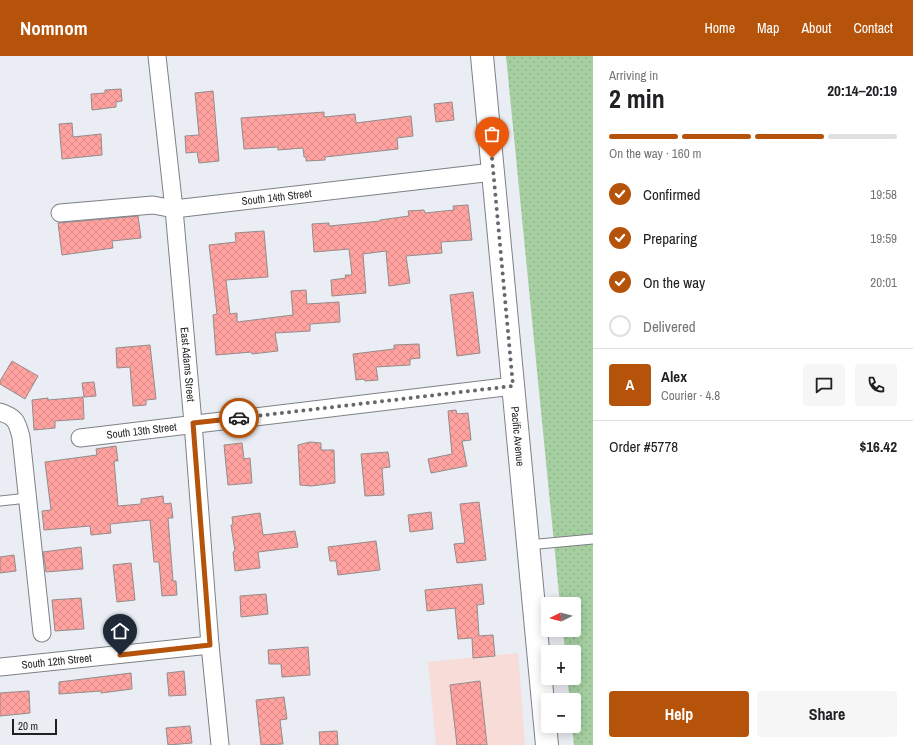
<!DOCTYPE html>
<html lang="en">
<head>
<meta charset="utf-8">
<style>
  body { margin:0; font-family:"Archivo Narrow",sans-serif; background:#f6f6f6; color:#202124; height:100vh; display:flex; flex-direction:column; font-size:15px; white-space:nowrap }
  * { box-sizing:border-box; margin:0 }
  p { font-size:13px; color:#757577 }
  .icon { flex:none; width:22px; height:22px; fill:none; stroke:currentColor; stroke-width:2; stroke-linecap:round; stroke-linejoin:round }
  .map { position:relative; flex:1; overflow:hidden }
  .panel { display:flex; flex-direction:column; background:#fff; width:320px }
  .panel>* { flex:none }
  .needle { width:26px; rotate:264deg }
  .controls { position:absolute; left:541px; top:541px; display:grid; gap:8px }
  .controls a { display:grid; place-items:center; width:40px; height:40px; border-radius:4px; background:#fff; box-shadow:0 2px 10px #0003; font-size:20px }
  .scale { position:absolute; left:12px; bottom:10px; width:45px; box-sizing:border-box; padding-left:4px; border:2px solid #1f2022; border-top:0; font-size:11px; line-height:14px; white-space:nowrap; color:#1f2022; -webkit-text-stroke:3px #eaedf3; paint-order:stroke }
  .pin { position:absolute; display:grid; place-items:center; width:34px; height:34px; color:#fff; margin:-41px -17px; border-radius:50% 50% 50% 0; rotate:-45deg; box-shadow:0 0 4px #0007 }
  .pin .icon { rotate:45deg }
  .courier { position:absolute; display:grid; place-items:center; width:40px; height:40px; margin:-20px; border:3px solid #b45309; border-radius:50%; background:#fff; color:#222; box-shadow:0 1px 5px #0007 }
  .overview em { font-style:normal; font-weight:800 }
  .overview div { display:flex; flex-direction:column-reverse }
  .overview { display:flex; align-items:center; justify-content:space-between; height:68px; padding:0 16px }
  h1 { font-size:26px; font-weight:800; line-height:30px }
  .bar { display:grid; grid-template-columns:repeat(4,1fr); gap:6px 4px; align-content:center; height:48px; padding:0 16px }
  .bar i { height:5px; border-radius:3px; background:#e0e0e0 }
  .bar .selected { background:#b45309 }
  .bar p { grid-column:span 4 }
  .line { display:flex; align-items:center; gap:10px; padding:0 16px; border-top:1px solid #e0e0e0 }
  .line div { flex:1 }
  .round { display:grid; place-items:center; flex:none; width:42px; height:42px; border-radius:4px; background:#f6f6f6 }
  ol { padding:0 16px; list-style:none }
  li { display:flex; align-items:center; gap:12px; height:44px }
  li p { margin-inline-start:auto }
  li .icon { padding:4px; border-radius:50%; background:#b45309; color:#fff; stroke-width:4 }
  li:last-child { color:#757577 }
  li i { width:22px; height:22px; border:2px solid #e0e0e0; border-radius:50% }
  .primary-button { display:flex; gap:8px; margin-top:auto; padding:8px 16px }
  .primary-button a { flex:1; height:46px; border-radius:4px; background:#b45309; color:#fff; font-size:16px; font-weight:800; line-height:46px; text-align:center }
  .primary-button a+a { background:#f6f6f6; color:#202124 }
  header { display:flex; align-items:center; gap:24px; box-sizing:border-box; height:56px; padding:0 20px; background:#b45309; color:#fff }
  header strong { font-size:19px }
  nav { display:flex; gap:22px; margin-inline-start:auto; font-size:14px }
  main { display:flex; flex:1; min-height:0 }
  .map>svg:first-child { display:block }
  .commercial { fill:#f7dcd8 }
  .park { fill:url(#park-dots) }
  .building { fill:url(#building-cross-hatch); stroke:#938c8b }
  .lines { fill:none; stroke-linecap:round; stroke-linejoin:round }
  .lane-casing { stroke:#7d8085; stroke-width:11 }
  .street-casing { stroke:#7d8085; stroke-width:19 }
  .secondary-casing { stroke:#7d8085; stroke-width:24 }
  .lane { stroke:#fff; stroke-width:9 }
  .street { stroke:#fff; stroke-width:17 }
  .secondary { stroke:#fff; stroke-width:22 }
  .done { stroke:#66686b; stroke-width:4; stroke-dasharray:0 7.2 }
  .route { stroke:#b45309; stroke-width:5 }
  .labels { text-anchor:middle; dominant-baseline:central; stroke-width:4; stroke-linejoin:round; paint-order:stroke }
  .street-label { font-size:11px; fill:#1f2022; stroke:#eaedf3 }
</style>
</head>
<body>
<header>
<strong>Nomnom</strong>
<nav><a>Home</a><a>Map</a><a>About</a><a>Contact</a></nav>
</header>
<main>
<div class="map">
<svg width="593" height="689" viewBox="0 0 593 689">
  <defs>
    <pattern id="park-dots" width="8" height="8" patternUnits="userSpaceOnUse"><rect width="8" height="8" fill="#a5cfa1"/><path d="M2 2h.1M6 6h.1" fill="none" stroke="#8eb18a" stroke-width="1.8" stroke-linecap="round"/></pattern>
    <pattern id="building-cross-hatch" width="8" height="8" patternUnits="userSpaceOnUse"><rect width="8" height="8" fill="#ffa2a0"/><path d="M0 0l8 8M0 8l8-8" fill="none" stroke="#da8b8a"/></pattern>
  </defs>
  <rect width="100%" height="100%" fill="#eaedf3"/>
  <path class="commercial" d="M518 597 525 689H436L428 606Z"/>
  <path class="park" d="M506 0H593V689H574L572 670H574V644H570L567 622H574V596H565L563 574H574V548H560Z"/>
  <path class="building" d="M121 33 122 45 116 46V51L92 54 91 38 105 37V34Z
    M213 35 219 105 199 107 197 96 186 97 185 80 199 79 195 37Z
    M452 46 454 64 436 66 434 48Z
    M324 56V61L355 58 356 67 411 60 413 80 397 82 398 93 325 101V104L306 105V101H304L303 92 278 94V91L244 93 241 62Z
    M72 67 73 81 101 78 102 99 62 103 59 68Z
    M468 149 472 184 441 186 442 197 406 200 410 227 389 230 386 195 363 198 366 237 332 240 331 224 346 222 345 219H352L349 193 314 196 312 168 329 167V170L380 165V164L409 160 408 155 424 154 425 157 454 154 453 150Z
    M138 160 141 182 112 185 113 192 62 199 58 167Z
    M264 175 268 221 226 224 230 258 237 257V266L293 259 291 235 306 234 307 248 339 246 340 266 310 268V275L275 277 278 295 252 298V296L216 299 213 259 217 258 209 189 236 186 235 177Z
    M473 236 480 297 457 300 450 239Z
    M419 288 420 302 410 303V309L376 311 378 324 365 325 364 323 356 324 353 298 394 293V289Z
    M150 289 156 343 146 344V349L133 350 130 311 117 312 116 292Z
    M12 305 38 320 25 343 0 328V325Z
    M94 326 96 340 84 341 82 327Z
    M83 341 84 363 55 365V372L34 374 32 344 48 342V344Z
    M456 354 457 358 468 357 471 384 462 385 467 410 431 417 428 403 452 398 448 355Z
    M310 386 321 387V394H334L335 427 311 430 300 429 298 389Z
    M242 387 244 403 250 402 252 427 228 429 224 389Z
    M116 390 118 405H114L118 450 141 448V443L163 440 164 448 171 447 173 462H168L173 525H176L177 539 162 540 159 506H154L150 464 110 468 111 477 91 479 90 470 44 474 42 455 51 454 45 406 97 399 96 393Z
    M388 396 390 411 382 412 384 439 365 440 361 398Z
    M479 446 486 504 457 507 454 488 465 487 460 448Z
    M431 456 433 473 410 476 408 459Z
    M260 457 263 479 295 475 298 491 258 496 260 512 235 515 233 496 235 495 231 469H233L232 461Z
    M376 485 380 514 338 519 336 505H330L328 491Z
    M81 491 83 513 46 516 43 496Z
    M14 499 16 515 0 517V501Z
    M131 507 135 544 117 546 113 509Z
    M482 528 484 548 477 549 479 580 493 579 495 600 473 602 472 582 458 583 455 552 427 555 425 534Z
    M266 538 268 558 241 561 240 540Z
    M81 542 84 573 55 575 52 544Z
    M308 591 310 619 282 621 281 608H269L268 594Z
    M184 615 186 639 169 640 167 617Z
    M131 617 132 633 101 637V635L59 638V626Z
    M480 625 487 689H457L450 629Z
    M29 635 30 657 0 660V637Z
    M284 641 287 663 280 664 283 688 261 689 256 644Z
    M190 670 192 687 168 689 166 672Z
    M337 675 338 689H320L319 676Z"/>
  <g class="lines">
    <g class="lane-casing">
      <path id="lane" d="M0 445 28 442
        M528 489 593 483"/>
    </g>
    <g class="street-casing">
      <g id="street">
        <path id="s1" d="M157 0 174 153 193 367 210 589 220 689"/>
        <path id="s2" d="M60 157 153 149 174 153 493 116"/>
        <path d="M0 356C16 361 17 366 21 381L42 577"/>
        <path id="s3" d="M80 382 513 330"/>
        <path id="s4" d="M0 611 210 589"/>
      </g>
    </g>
    <g class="secondary-casing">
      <g id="secondary">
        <path id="s5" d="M482 0 547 689"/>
      </g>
    </g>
    <use href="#lane" class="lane"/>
    <use href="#street" class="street"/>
    <use href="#secondary" class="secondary"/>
  </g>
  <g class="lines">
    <path class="done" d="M239 362 513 330 492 102"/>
    <path class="route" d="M120 599 210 589 193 367 239 362"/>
  </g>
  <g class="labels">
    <g class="street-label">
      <text stroke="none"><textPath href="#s2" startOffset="218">South 14th Street</textPath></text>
      <text stroke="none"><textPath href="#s1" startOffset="310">East Adams Street</textPath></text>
      <text stroke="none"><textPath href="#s3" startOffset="62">South 13th Street</textPath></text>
      <text stroke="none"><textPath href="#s5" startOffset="382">Pacific Avenue</textPath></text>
      <text stroke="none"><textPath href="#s4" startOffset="57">South 12th Street</textPath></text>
    </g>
  </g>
</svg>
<div class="controls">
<a><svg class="needle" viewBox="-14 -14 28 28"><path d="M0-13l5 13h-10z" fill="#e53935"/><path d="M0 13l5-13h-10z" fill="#757577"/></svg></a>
<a>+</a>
<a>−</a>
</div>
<div class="scale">20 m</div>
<div class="pin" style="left:492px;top:102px;background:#ea580c"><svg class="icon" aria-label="bag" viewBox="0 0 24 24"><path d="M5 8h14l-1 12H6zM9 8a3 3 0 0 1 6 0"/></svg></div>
<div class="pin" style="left:120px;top:599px;background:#1f2937"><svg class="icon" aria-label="home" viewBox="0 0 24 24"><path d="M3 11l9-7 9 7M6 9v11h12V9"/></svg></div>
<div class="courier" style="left:239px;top:362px"><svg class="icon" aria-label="car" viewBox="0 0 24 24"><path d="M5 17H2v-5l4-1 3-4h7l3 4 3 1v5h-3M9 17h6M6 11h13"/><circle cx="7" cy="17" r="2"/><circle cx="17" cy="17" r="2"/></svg></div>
</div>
<section class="panel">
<div class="overview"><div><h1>2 min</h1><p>Arriving in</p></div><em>20:14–20:19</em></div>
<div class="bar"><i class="selected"></i><i class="selected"></i><i class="selected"></i><i></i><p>On the way · 160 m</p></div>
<ol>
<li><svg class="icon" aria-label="check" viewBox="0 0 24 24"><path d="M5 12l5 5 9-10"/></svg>Confirmed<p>19:58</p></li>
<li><svg class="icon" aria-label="check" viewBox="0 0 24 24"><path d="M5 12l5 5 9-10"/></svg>Preparing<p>19:59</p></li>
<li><svg class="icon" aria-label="check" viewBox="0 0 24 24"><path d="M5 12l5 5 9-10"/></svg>On the way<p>20:01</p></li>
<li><i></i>Delivered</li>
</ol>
<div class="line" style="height:72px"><b class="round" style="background:#b45309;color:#fff">A</b><div><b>Alex</b><p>Courier · 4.8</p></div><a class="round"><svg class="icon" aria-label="chat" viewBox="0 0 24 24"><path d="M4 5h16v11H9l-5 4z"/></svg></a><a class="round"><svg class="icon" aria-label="phone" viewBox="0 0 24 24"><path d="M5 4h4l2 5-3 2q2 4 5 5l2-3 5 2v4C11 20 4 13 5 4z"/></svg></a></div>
<div class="line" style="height:52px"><div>Order #5778</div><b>$16.42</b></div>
<div class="primary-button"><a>Help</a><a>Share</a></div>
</section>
</main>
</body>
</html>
